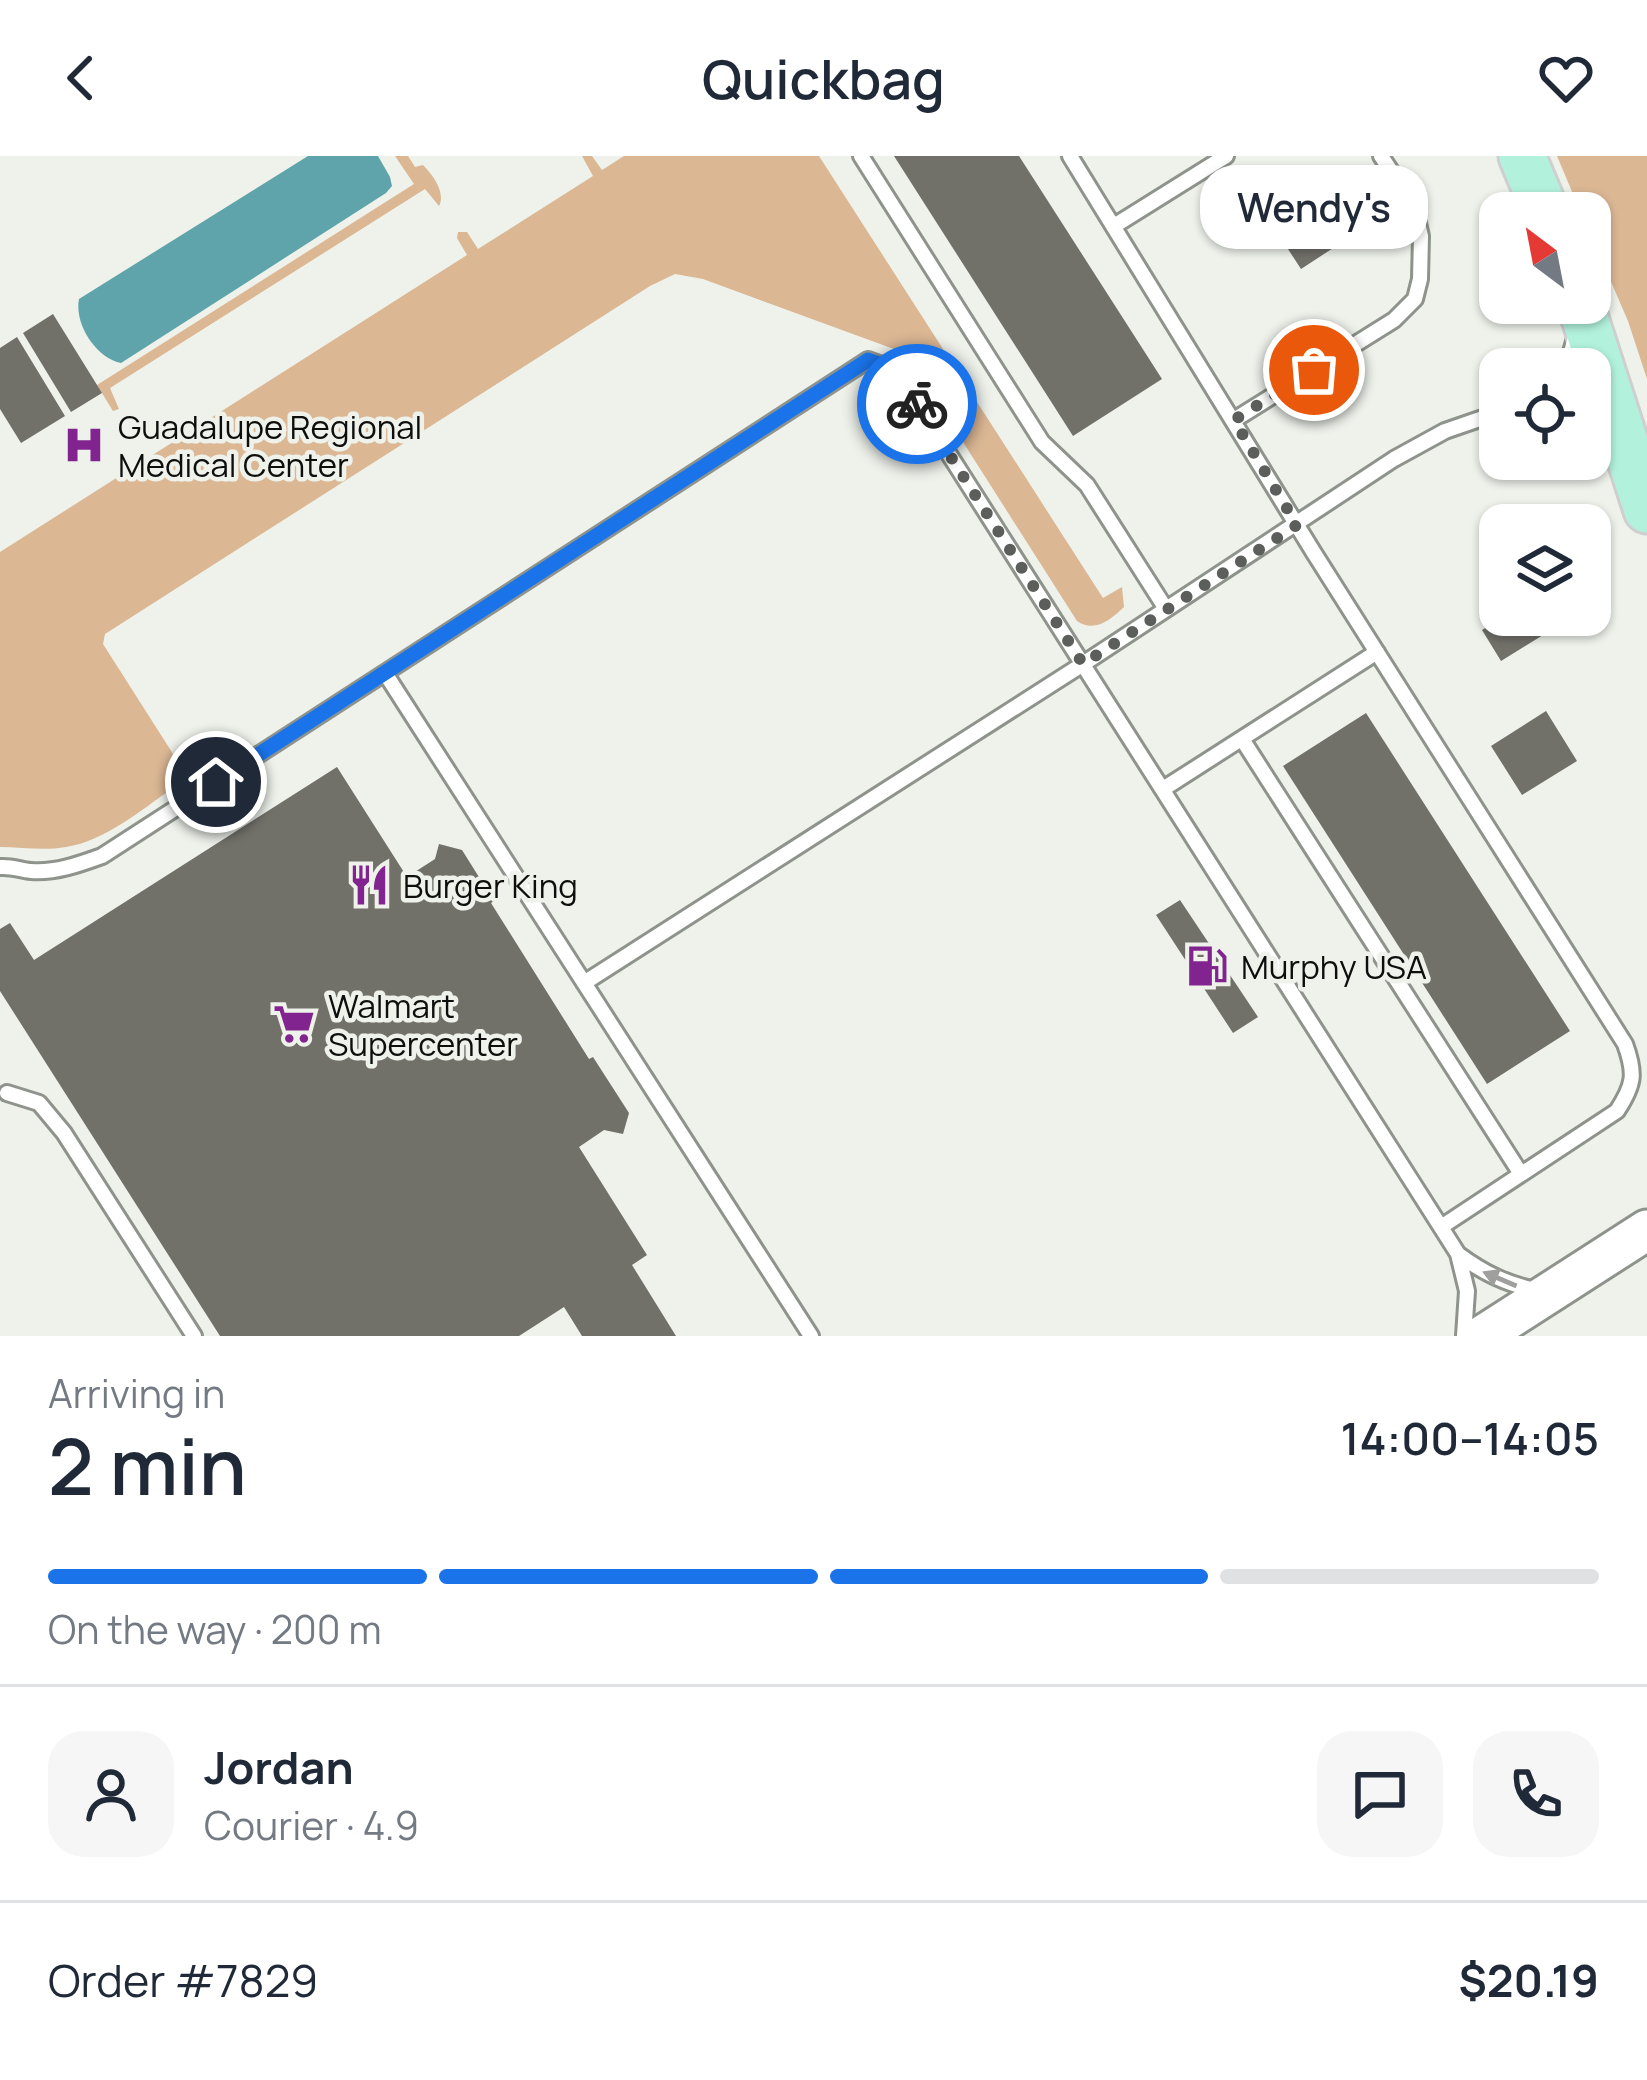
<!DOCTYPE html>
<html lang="en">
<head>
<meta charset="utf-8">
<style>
  body { margin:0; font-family:Manrope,sans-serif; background:#f6f6f7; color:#1f2937; height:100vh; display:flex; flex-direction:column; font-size:45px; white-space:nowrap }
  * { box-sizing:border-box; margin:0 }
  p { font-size:39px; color:#747a83 }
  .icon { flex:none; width:66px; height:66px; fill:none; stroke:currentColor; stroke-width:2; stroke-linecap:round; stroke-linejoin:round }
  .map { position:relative; height:1180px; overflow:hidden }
  .side { display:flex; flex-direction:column; background:#fff; flex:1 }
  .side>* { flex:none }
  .needle { width:78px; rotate:328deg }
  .fabs { position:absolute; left:1479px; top:36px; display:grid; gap:24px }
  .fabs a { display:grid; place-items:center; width:132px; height:132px; border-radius:24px; background:#fff; box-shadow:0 3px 9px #0004; font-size:60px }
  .pin { position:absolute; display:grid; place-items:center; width:102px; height:102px; color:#fff; margin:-51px; border:6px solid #fff; border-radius:50%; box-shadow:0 3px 12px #0007 }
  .courier { position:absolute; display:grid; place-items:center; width:120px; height:120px; margin:-60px; border:9px solid #1a73e8; border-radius:50%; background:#fff; color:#222; box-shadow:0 3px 15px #0007 }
  .bubble { position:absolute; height:84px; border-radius:36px; background:#fff; box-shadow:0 3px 9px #0004; font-size:39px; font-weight:600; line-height:84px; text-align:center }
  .summary em { font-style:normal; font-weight:600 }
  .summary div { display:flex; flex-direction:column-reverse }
  .summary { display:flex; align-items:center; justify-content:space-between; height:204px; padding:0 48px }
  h1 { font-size:78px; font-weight:600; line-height:90px }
  .bar { display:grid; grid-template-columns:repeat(4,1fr); gap:18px 12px; align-content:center; height:144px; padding:0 48px }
  .bar i { height:15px; border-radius:9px; background:#e0e1e3 }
  .bar .selected { background:#1a73e8 }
  .bar p { grid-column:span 4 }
  .line { display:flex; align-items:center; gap:30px; padding:0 48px; border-top:3px solid #e0e1e3 }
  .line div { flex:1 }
  .round { display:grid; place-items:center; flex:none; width:126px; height:126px; border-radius:36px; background:#f6f6f7 }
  header { display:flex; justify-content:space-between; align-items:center; height:156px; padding:0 48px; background:#fff; font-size:54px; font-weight:600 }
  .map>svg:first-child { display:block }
  .green { fill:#dbb794 }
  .water { fill:#60a4ab }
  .building { fill:#717069 }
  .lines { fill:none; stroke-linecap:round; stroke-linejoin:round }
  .service-casing { stroke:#8e938c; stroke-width:20 }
  .secondary-casing { stroke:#8e938c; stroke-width:45 }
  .primary-casing { stroke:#cfcfcf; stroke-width:51 }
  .service { stroke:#fff; stroke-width:14 }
  .secondary { stroke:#fff; stroke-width:39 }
  .primary { stroke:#b2f2dd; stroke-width:45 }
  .oneway { fill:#9f9f9e }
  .done { stroke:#5c5e5b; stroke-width:12; stroke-dasharray:0 21.6 }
  .route { stroke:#1a73e8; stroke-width:15 }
  .labels { text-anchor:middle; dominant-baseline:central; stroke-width:9; stroke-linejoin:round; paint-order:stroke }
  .poi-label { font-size:33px; fill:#0e0f0d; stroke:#eef2eb; text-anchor:start }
</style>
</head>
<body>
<header><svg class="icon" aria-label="back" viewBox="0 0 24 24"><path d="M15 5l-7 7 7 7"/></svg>Quickbag<svg class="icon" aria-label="heart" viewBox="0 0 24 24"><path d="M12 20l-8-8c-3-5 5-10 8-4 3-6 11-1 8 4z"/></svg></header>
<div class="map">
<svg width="1647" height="1180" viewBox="0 0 1647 1180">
  <rect width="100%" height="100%" fill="#eef2eb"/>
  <path class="green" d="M395 0H408L415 11 423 9C433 19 446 37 439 50L425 33 110 232 119 253 113 255 97 229 414 28Z
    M582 0H592L602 14 624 0H819L1103 442 1122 431 1124 451C1110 464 1095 477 1077 465L919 217 902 196 703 123 675 118 650 130 105 478 103 488 175 601 180 620 173 632C141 654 105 685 66 691 44 695 22 691 0 691V396L467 99 457 82 458 76H467L478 93 593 20Z
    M1557 0H1647V223L1628 165 1590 77V57H1581Z"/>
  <path class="water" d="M308 0H378L390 21 392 30 386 37 121 207C96 202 74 168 79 143Z"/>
  <path class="building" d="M894 0H1019L1162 223 1073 280Z
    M1364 12 1388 48 1366 63 1370 68 1301 113 1286 90 1300 82 1289 65 1310 51 1313 54 1329 44 1325 38Z
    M53 158 102 237 71 256 23 177Z
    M17 181 65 260 21 287 0 253V192Z
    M1507 459H1556L1561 468 1501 505 1482 474Z
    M1546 555 1577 605 1522 639 1491 590Z
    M1366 557 1570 875 1487 928 1283 610Z
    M337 611 407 721 435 703 439 688 462 694 494 745 491 747 589 903 593 901 629 957 623 978 604 974 579 991 647 1099 632 1109 676 1180H582L564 1151 519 1180H220L0 835V773L10 767 34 804Z
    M1180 744 1258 861 1233 877 1156 759Z"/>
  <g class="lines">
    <g class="service-casing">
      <path id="service" d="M861 0 1042 286 1087 329 1166 453
        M1070 0 1314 397 1625 888C1636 918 1634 929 1617 955L1441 1071
        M1114 70 1226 0
        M1562 213 1571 196 1575 182
        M1234 264 1394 164 1415 143 1420 123 1421 80 1414 50 1381 0
        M385 517 811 1180
        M1242 583 1521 1018
        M1163 633 1377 496
        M0 711C12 710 20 714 31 715 55 717 80 708 102 700L868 204 890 212 912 240 1458 1098 1467 1135 1464 1180
        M584 827 1083 508 1394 303 1445 275 1500 256
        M7 937 39 947 64 977 194 1180
        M1458 1098C1485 1118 1507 1128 1539 1135"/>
    </g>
    <g class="secondary-casing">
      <path id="secondary" d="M1482 1180 1647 1074"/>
    </g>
    <g class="primary-casing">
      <path id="primary" d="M1522 0 1546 57
        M1580 147 1647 354"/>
    </g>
    <use href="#service" class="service"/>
    <use href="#secondary" class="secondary"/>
    <use href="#primary" class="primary"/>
  </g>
  <defs><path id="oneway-solid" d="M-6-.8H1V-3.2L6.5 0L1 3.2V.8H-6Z" transform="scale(3)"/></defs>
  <use class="oneway" href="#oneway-solid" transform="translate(1500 1123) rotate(-157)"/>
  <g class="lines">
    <path class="done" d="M917 248 1083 508 1297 369 1234 264 1314 214"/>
    <path class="route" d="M216 626 868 204 890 212 917 248"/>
  </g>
  <defs>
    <g id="hospital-bare" transform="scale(3.24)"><path d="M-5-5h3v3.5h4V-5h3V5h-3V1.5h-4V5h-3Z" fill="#82248f" stroke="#eef2eb" stroke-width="2.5" paint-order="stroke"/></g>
    <g id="restaurant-bare" transform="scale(3.24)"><path d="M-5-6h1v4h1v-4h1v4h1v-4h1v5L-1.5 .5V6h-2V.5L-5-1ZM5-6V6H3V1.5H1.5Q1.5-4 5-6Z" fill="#82248f" stroke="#eef2eb" stroke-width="2.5" paint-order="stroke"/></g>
    <g id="fuel-bare" transform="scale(3.24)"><path d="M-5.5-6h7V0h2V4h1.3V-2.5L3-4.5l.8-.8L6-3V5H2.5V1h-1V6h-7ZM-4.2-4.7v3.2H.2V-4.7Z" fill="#82248f" stroke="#eef2eb" stroke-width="2.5" paint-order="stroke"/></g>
    <g id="supermarket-bare" transform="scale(3.24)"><path d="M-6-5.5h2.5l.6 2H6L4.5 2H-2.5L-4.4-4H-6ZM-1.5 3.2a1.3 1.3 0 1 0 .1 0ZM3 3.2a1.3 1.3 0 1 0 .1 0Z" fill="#82248f" stroke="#eef2eb" stroke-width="2.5" paint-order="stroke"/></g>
  </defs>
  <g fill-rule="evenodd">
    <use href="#hospital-bare" x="84" y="289"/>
    <use href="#restaurant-bare" x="369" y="729"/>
    <use href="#fuel-bare" x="1207" y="810"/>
    <use href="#supermarket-bare" x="294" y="868"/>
  </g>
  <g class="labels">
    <g class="poi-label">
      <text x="118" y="270">Guadalupe Regional<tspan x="118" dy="38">Medical Center</tspan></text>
      <text x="403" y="729">Burger King</text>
      <text x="1241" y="810">Murphy USA</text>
      <text x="328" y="849">Walmart<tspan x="328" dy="38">Supercenter</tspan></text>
    </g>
  </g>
</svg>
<div class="fabs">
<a><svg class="needle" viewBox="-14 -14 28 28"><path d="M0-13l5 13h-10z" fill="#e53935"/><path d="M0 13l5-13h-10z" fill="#747a83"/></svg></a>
<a><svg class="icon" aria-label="locate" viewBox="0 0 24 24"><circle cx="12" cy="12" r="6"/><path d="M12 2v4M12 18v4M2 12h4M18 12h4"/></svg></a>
<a><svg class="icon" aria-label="layers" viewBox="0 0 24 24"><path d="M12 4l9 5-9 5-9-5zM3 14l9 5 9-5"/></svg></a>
</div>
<div class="pin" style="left:1314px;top:214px;background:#ea580c"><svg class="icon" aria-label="bag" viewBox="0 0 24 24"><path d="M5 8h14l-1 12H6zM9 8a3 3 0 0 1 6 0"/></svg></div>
<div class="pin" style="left:216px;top:626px;background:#1f2937"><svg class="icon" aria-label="home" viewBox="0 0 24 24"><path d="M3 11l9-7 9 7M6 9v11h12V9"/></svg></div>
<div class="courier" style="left:917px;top:248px"><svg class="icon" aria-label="bike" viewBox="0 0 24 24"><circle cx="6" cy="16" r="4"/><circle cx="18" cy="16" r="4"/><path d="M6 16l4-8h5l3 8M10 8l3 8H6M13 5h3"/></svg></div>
<div class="bubble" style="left:1200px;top:9px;width:228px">Wendy's</div>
</div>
<section class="side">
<div class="summary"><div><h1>2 min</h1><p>Arriving in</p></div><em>14:00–14:05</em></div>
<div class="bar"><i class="selected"></i><i class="selected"></i><i class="selected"></i><i></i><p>On the way · 200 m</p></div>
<div class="line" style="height:216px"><a class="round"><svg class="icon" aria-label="person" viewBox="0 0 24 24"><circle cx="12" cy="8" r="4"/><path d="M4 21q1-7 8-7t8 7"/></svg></a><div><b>Jordan</b><p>Courier · 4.9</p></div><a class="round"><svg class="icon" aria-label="chat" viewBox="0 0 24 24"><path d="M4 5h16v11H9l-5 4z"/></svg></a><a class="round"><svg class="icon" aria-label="phone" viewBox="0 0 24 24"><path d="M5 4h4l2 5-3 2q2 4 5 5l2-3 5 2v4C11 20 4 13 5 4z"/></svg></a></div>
<div class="line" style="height:156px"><div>Order #7829</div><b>$20.19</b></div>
</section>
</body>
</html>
